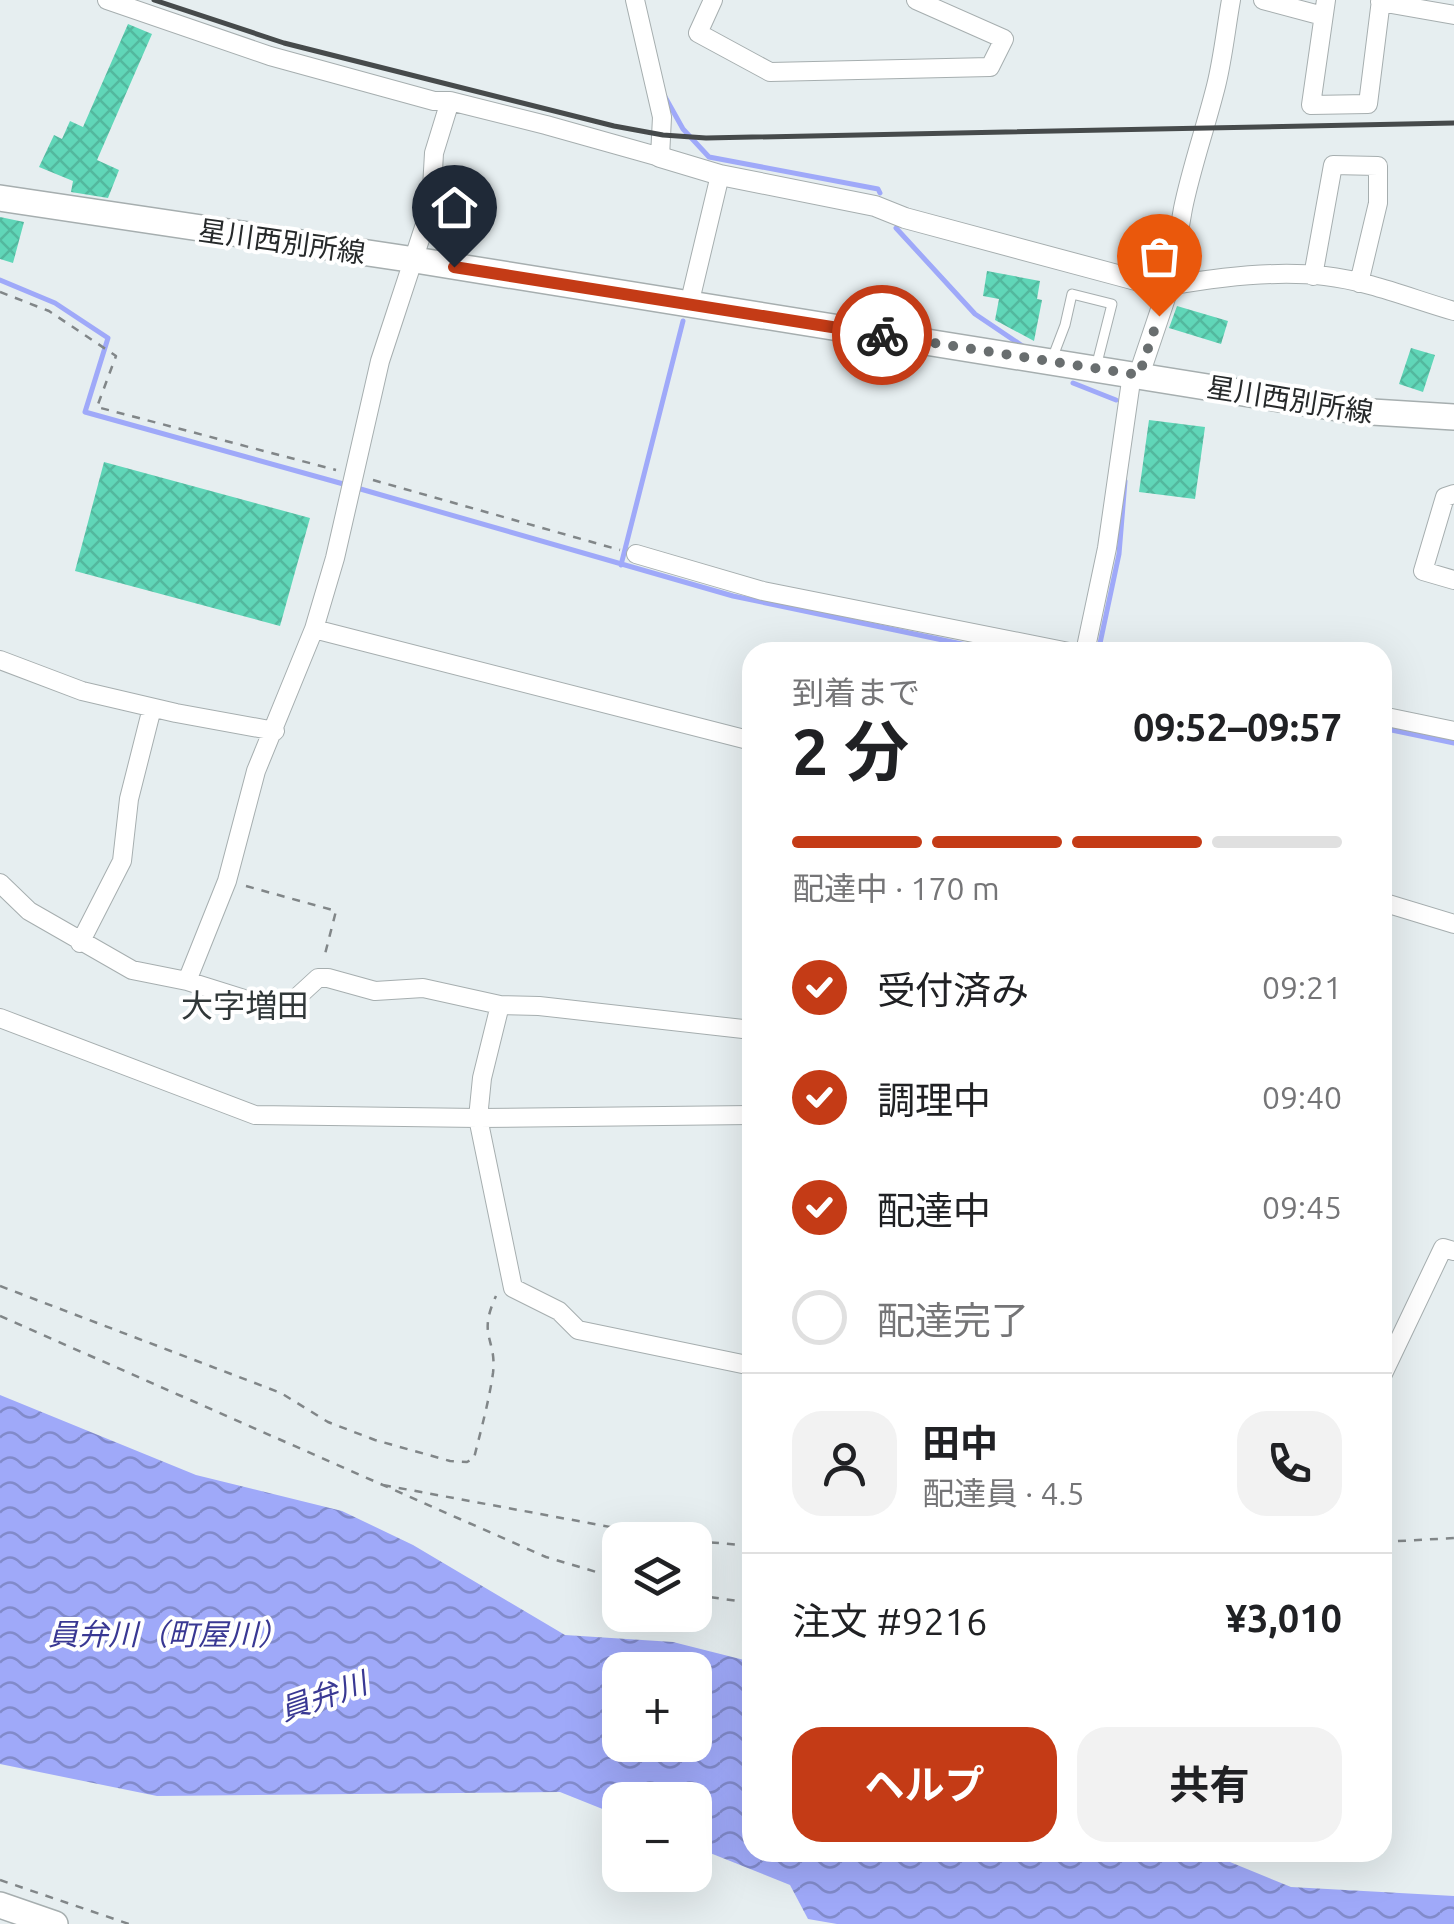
<!DOCTYPE html>
<html lang="ja">
<head>
<meta charset="utf-8">
<style>
  body { margin:0; font-family:Ubuntu,"Noto Sans JP",sans-serif; background:#f2f2f2; color:#202124; height:100vh; display:flex; flex-direction:column; font-size:38px; white-space:nowrap }
  * { box-sizing:border-box; margin:0 }
  p { font-size:32px; color:#757577 }
  .icon { flex:none; width:55px; height:55px; fill:none; stroke:currentColor; stroke-width:2; stroke-linecap:round; stroke-linejoin:round }
  .map { position:relative; flex:1; overflow:hidden }
  .sheet { position:absolute; left:742px; top:642px; width:650px; height:1220px; display:flex; flex-direction:column; background:#fff; border-radius:30px; box-shadow:0 10px 40px #0002 }
  .sheet>* { flex:none }
  .controls { position:absolute; left:602px; top:1522px; display:grid; gap:20px }
  .controls a { display:grid; place-items:center; width:110px; height:110px; border-radius:20px; background:#fff; box-shadow:0 10px 40px #0002; font-size:50px }
  .pin { position:absolute; display:grid; place-items:center; width:85px; height:85px; color:#fff; margin:-102px -42px; border-radius:50% 50% 50% 0; rotate:-45deg; box-shadow:0 0 10px #0007 }
  .pin .icon { rotate:45deg }
  .courier { position:absolute; display:grid; place-items:center; width:100px; height:100px; margin:-50px; border:8px solid #c43b16; border-radius:50%; background:#fff; color:#222; box-shadow:0 2px 12px #0007 }
  .headline em { font-style:normal; font-weight:700 }
  .headline div { display:flex; flex-direction:column-reverse }
  .headline { display:flex; align-items:center; justify-content:space-between; height:170px; padding:0 50px }
  h1 { font-size:65px; font-weight:700; line-height:75px }
  .bar { display:grid; grid-template-columns:repeat(4,1fr); gap:15px 10px; align-content:center; height:120px; padding:0 50px }
  .bar i { height:12px; border-radius:8px; background:#e0e0e0 }
  .bar .current { background:#c43b16 }
  .bar p { grid-column:span 4 }
  .line { display:flex; align-items:center; gap:25px; padding:0 50px; border-top:2px solid #e0e0e0 }
  .line div { flex:1 }
  .round { display:grid; place-items:center; flex:none; width:105px; height:105px; border-radius:30px; background:#f2f2f2 }
  ol { padding:0 50px; list-style:none }
  li { display:flex; align-items:center; gap:30px; height:110px }
  li p { margin-inline-start:auto }
  li .icon { padding:10px; border-radius:50%; background:#c43b16; color:#fff; stroke-width:4 }
  li:last-child { color:#757577 }
  li i { width:55px; height:55px; border:5px solid #e0e0e0; border-radius:50% }
  .action { display:flex; gap:20px; margin-top:auto; padding:20px 50px }
  .action a { flex:1; height:115px; border-radius:30px; background:#c43b16; color:#fff; font-size:40px; font-weight:700; line-height:115px; text-align:center }
  .action a+a { background:#f2f2f2; color:#202124 }
  .map>svg:first-child { display:block }
  .water { fill:url(#water-waves); fill-rule:evenodd }
  .lines { fill:none; stroke-linecap:round; stroke-linejoin:round }
  .stream { stroke:#9fa9f9; stroke-width:5 }
  .building { fill:url(#building-cross-hatch) }
  .service-casing { stroke:#a6aeaf; stroke-width:11 }
  .minor-casing { stroke:#a6aeaf; stroke-width:20 }
  .tertiary-casing { stroke:#a6aeaf; stroke-width:22 }
  .primary-casing { stroke:#a6aeaf; stroke-width:28 }
  .path { stroke:#818688; stroke-width:2.5; stroke-dasharray:8 8; stroke-linecap:butt }
  .service { stroke:#fff; stroke-width:9 }
  .minor { stroke:#fff; stroke-width:18 }
  .tertiary { stroke:#fff; stroke-width:20 }
  .primary { stroke:#fff; stroke-width:25 }
  .rail { stroke:#464a4b; stroke-width:5 }
  .done { stroke:#696e6f; stroke-width:10; stroke-dasharray:0 18 }
  .route { stroke:#c43b16; stroke-width:12 }
  .labels { text-anchor:middle; dominant-baseline:central; stroke-width:8; stroke-linejoin:round; paint-order:stroke }
  .street-label { font-size:28px; fill:#26292a; stroke:#fff }
  .water-label { font-size:30px; font-style:italic; fill:#393893; stroke:#fff }
  .quarter-label { font-size:32px; fill:#313839; stroke:#fff }
</style>
</head>
<body>
<div class="map">
<svg width="1454" height="1924" viewBox="0 0 1454 1924">
  <defs>
    <pattern id="water-waves" width="16" height="10" patternUnits="userSpaceOnUse" patternTransform="scale(2.5)"><rect width="16" height="10" fill="#9fa9f9"/><path d="M0 5q4-4 8 0t8 0" fill="none" stroke="#818aca"/></pattern>
    <pattern id="building-cross-hatch" width="8" height="8" patternUnits="userSpaceOnUse" patternTransform="scale(2.5)"><rect width="8" height="8" fill="#60d6b8"/><path d="M0 0l8 8M0 8l8-8" fill="none" stroke="#53b89e"/></pattern>
  </defs>
  <rect width="100%" height="100%" fill="#e6eef0"/>
  <path class="water" d="M0 1395 196 1475 342 1511 413 1545 565 1635 673 1642 752 1662V1852L1208 1853 1291 1887 1454 1896V1924H837L808 1919 790 1885 695 1847V1800H620V1816L560 1792 157 1796 0 1764ZM620 1670H695V1745H620Z"/>
  <g class="lines">
    <path class="stream" d="M664 95 683 129 709 157 878 189 880 193
      M896 228 975 314 1024 347
      M0 280 55 303 108 338 85 412 347 485
      M1073 383 1116 400
      M357 488 733 596 1000 652
      M621 565 683 321
      M1099 648 1119 554 1125 481
      M1382 728 1454 743"/>
  </g>
  <path class="building" d="M128 24 152 34 97 160 119 170 108 198 71 192 73 181 39 167 54 135 62 139 70 121 83 127Z
    M0 217 24 222 13 263 0 259Z
    M987 271 1040 281 1037 299 1042 300 1034 341 995 320 999 299 983 296Z
    M1177 306 1228 321 1221 344 1169 328Z
    M1411 348 1435 355 1423 392 1399 384Z
    M1149 420 1205 427 1195 499 1139 492Z
    M104 462 310 518 280 626 75 571Z"/>
  <g class="lines">
    <g class="service-casing">
      <path id="service" d="M1052 359 1065 325 1072 294 1112 304 1096 367"/>
    </g>
    <g class="minor-casing">
      <path id="minor" d="M107 0 270 56 434 101H450L546 125 660 157 662 117 635 0
        M713 0 698 33 770 72 990 67 1004 39 916 0
        M1263 0 1323 16
        M1326 0 1311 105 1368 104 1381 0
        M1380 2 1454 15
        M1313 276 1333 165 1378 166V203L1359 283
        M1175 285C1175 209 1198 157 1216 86 1223 58 1226 28 1231 0
        M1169 286C1219 277 1275 270 1325 276 1369 281 1412 299 1454 311
        M689 305 720 175
        M1454 494 1445 497 1423 571 1454 580
        M636 554 763 591 1069 652
        M314 629 752 741
        M1085 652 1107 548 1132 374
        M0 660 82 691 176 713 275 731
        M1382 716 1454 731
        M0 883 29 911 132 970 187 981 282 1011 318 978H328L375 991 423 988 500 1005 539 1006 752 1030
        M1382 902 1454 924
        M80 943 122 861 129 799 152 708
        M187 981 227 881 256 771 314 629 335 558 380 361 431 206 434 153 450 101
        M500 1005 482 1078 478 1118 513 1288 559 1311 578 1330 752 1366
        M0 1018 255 1115 478 1118 752 1115
        M1382 1376 1443 1248 1454 1251"/>
    </g>
    <g class="tertiary-casing">
      <path id="tertiary" d="M660 157 720 175 875 206 905 218 1147 283 1169 286 1139 375"/>
    </g>
    <g class="primary-casing">
      <path id="primary" d="M0 198 415 260 1356 411 1454 417
        M0 1905 55 1924"/>
    </g>
    <path class="path" d="M0 292 49 311 116 356 97 407 336 470
      M373 480 620 550
      M246 886 336 911 324 958
      M0 1286 281 1393 328 1422 375 1440 450 1461 467 1462 474 1458C481 1430 489 1401 493 1373 497 1338 477 1337 496 1296
      M0 1316 546 1557 620 1579
      M383 1485 681 1540
      M695 1541 752 1546
      M1382 1542 1454 1538
      M695 1595 752 1603
      M0 1880 129 1924"/>
    <use href="#service" class="service"/>
    <use href="#minor" class="minor"/>
    <use href="#tertiary" class="tertiary"/>
    <use href="#primary" class="primary"/>
    <path class="rail" d="M154 0 284 43 614 126 663 135 706 138 1454 123"/>
  </g>
  <g class="lines">
    <path class="done" d="M882 335 1139 375 1159 316"/>
    <path class="route" d="M454 267 882 335"/>
  </g>
  <g class="labels">
    <g class="street-label">
      <text transform="translate(282 241) rotate(8)">星川西別所線</text>
      <text transform="translate(1290 399) rotate(9)">星川西別所線</text>
    </g>
    <g class="water-label">
      <text x="168" y="1634">員弁川（町屋川）</text>
      <text transform="translate(323 1696) rotate(-19)">員弁川</text>
    </g>
    <g class="quarter-label">
      <text x="245" y="1005">大字増田</text>
    </g>
  </g>
</svg>
<div class="controls">
<a><svg class="icon" aria-label="layers" viewBox="0 0 24 24"><path d="M12 4l9 5-9 5-9-5zM3 14l9 5 9-5"/></svg></a>
<a>+</a>
<a>−</a>
</div>
<div class="pin" style="left:1159px;top:316px;background:#ea580c"><svg class="icon" aria-label="bag" viewBox="0 0 24 24"><path d="M5 8h14l-1 12H6zM9 8a3 3 0 0 1 6 0"/></svg></div>
<div class="pin" style="left:454px;top:267px;background:#1f2937"><svg class="icon" aria-label="home" viewBox="0 0 24 24"><path d="M3 11l9-7 9 7M6 9v11h12V9"/></svg></div>
<div class="courier" style="left:882px;top:335px"><svg class="icon" aria-label="bike" viewBox="0 0 24 24"><circle cx="6" cy="16" r="4"/><circle cx="18" cy="16" r="4"/><path d="M6 16l4-8h5l3 8M10 8l3 8H6M13 5h3"/></svg></div>
<section class="sheet">
<div class="headline"><div><h1>2 分</h1><p>到着まで</p></div><em>09:52–09:57</em></div>
<div class="bar"><i class="current"></i><i class="current"></i><i class="current"></i><i></i><p>配達中 · 170 m</p></div>
<ol>
<li><svg class="icon" aria-label="check" viewBox="0 0 24 24"><path d="M5 12l5 5 9-10"/></svg>受付済み<p>09:21</p></li>
<li><svg class="icon" aria-label="check" viewBox="0 0 24 24"><path d="M5 12l5 5 9-10"/></svg>調理中<p>09:40</p></li>
<li><svg class="icon" aria-label="check" viewBox="0 0 24 24"><path d="M5 12l5 5 9-10"/></svg>配達中<p>09:45</p></li>
<li><i></i>配達完了</li>
</ol>
<div class="line" style="height:180px"><a class="round"><svg class="icon" aria-label="person" viewBox="0 0 24 24"><circle cx="12" cy="8" r="4"/><path d="M4 21q1-7 8-7t8 7"/></svg></a><div><b>田中</b><p>配達員 · 4.5</p></div><a class="round"><svg class="icon" aria-label="phone" viewBox="0 0 24 24"><path d="M5 4h4l2 5-3 2q2 4 5 5l2-3 5 2v4C11 20 4 13 5 4z"/></svg></a></div>
<div class="line" style="height:130px"><div>注文 #9216</div><b>¥3,010</b></div>
<div class="action"><a>ヘルプ</a><a>共有</a></div>
</section>
</div>
</body>
</html>
